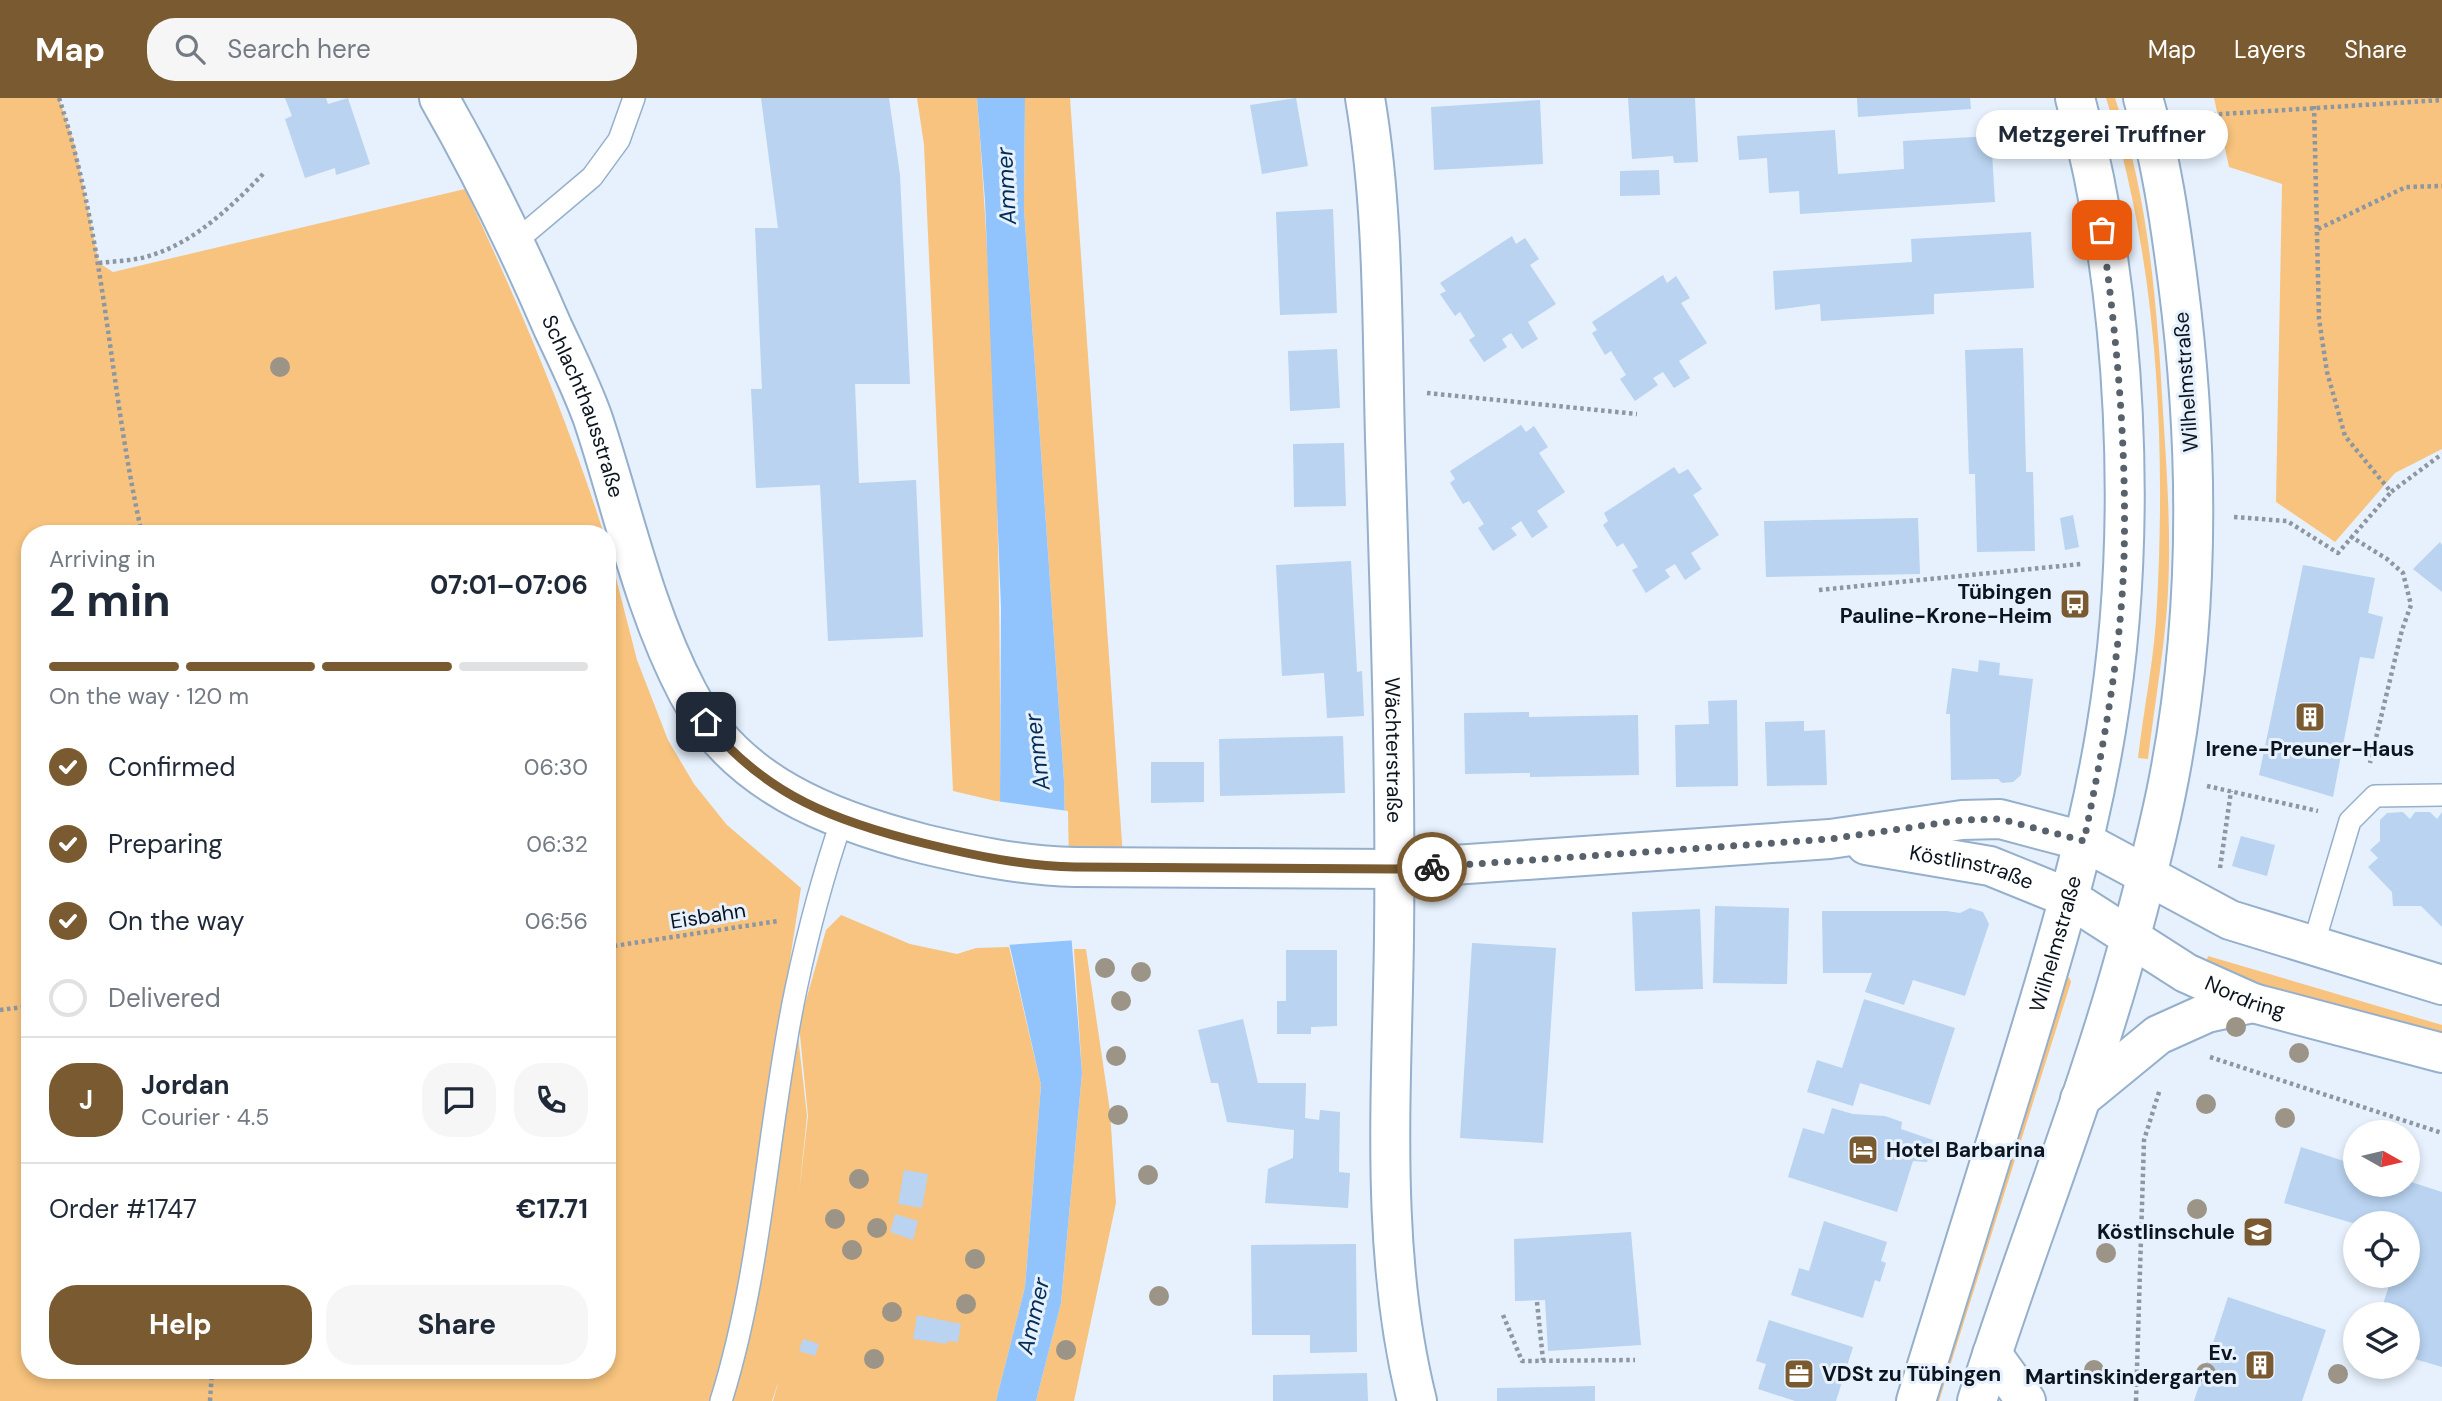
<!DOCTYPE html>
<html lang="en">
<head>
<meta charset="utf-8">
<style>
  body { margin:0; font-family:"DM Sans",sans-serif; background:#f6f6f7; color:#1f2937; height:100vh; display:flex; flex-direction:column; font-size:26px; white-space:nowrap }
  * { box-sizing:border-box; margin:0 }
  p { font-size:23px; color:#747a83 }
  .icon { flex:none; width:38px; height:38px; fill:none; stroke:currentColor; stroke-width:2; stroke-linecap:round; stroke-linejoin:round }
  .map { position:relative; flex:1; overflow:hidden }
  .details { position:absolute; left:21px; top:427px; width:595px; height:854px; display:flex; flex-direction:column; background:#fff; border-radius:28px; box-shadow:0 4px 10px #0003 }
  .details>* { flex:none }
  .needle { width:46px; rotate:98deg }
  .tools { position:absolute; left:2343px; top:1022px; display:grid; gap:14px }
  .tools a { display:grid; place-items:center; width:77px; height:77px; border-radius:50%; background:#fff; box-shadow:0 4px 10px #0003; font-size:35px }
  .pin { position:absolute; display:grid; place-items:center; width:60px; height:60px; color:#fff; margin:-30px; border-radius:14px; box-shadow:0 4px 10px #0006 }
  .courier { position:absolute; display:grid; place-items:center; width:70px; height:70px; margin:-35px; border:5px solid #7a5a30; border-radius:50%; background:#fff; color:#222; box-shadow:0 2px 9px #0007 }
  .bubble { position:absolute; height:49px; border-radius:24px; background:#fff; box-shadow:0 4px 10px #0003; font-size:23px; font-weight:700; line-height:49px; text-align:center }
  .headline em { font-style:normal; font-weight:700 }
  .headline div { display:flex; flex-direction:column-reverse }
  .headline { display:flex; align-items:center; justify-content:space-between; height:119px; padding:0 28px }
  h1 { font-size:46px; font-weight:700; line-height:52px }
  .bar { display:grid; grid-template-columns:repeat(4,1fr); gap:10px 7px; align-content:center; height:84px; padding:0 28px }
  .bar i { height:9px; border-radius:5px; background:#e0e1e3 }
  .bar .active { background:#7a5a30 }
  .bar p { grid-column:span 4 }
  .line { display:flex; align-items:center; gap:18px; padding:0 28px; border-top:2px solid #e0e1e3 }
  .line div { flex:1 }
  .round { display:grid; place-items:center; flex:none; width:74px; height:74px; border-radius:28px; background:#f6f6f7 }
  ol { padding:0 28px; list-style:none }
  li { display:flex; align-items:center; gap:21px; height:77px }
  li p { margin-inline-start:auto }
  li .icon { padding:7px; border-radius:50%; background:#7a5a30; color:#fff; stroke-width:4 }
  li:last-child { color:#747a83 }
  li i { width:38px; height:38px; border:4px solid #e0e1e3; border-radius:50% }
  .primary-button { display:flex; gap:14px; margin-top:auto; padding:14px 28px }
  .primary-button a { flex:1; height:80px; border-radius:28px; background:#7a5a30; color:#fff; font-size:28px; font-weight:700; line-height:80px; text-align:center }
  .primary-button a+a { background:#f6f6f7; color:#1f2937 }
  header { display:flex; align-items:center; gap:42px; box-sizing:border-box; height:98px; padding:0 35px; background:#7a5a30; color:#fff }
  header strong { font-size:33px }
  nav { display:flex; gap:38px; margin-inline-start:auto; font-size:24px }
  .search { width:490px; height:63px; background:#f6f6f7; display:flex; align-items:center; gap:18px; box-sizing:border-box; padding:0 24px; border-radius:28px; color:#747a83; font-size:26px }
  .map>svg:first-child { display:block }
  .green { fill:#f7c37e }
  .water { fill:#91c4fc }
  .pier { fill:#e6f1fd }
  .building { fill:#b9d3f0 }
  .lines { fill:none; stroke-linecap:round; stroke-linejoin:round }
  .lane-casing { stroke:#96afcb; stroke-width:24 }
  .street-casing { stroke:#96afcb; stroke-width:42 }
  .secondary-casing { stroke:#96afcb; stroke-width:42 }
  .path { stroke:#8d97a2; stroke-width:4.5; stroke-dasharray:3.5 3.5; stroke-linecap:butt }
  .lane { stroke:#fff; stroke-width:21 }
  .street { stroke:#fff; stroke-width:38 }
  .secondary { stroke:#fff; stroke-width:38 }
  .tree { fill:#9c9486 }
  .done { stroke:#58626d; stroke-width:7; stroke-dasharray:0 12.6 }
  .route { stroke:#7a5a30; stroke-width:9 }
  .labels { text-anchor:middle; dominant-baseline:central; stroke-width:6; stroke-linejoin:round; paint-order:stroke }
  .street-label { font-size:21px; fill:#0c151f; stroke:#e6f1fd }
  .poi-label { font-size:21px; font-weight:bold; fill:#0c151f; stroke:#e6f1fd; text-anchor:end }
  .water-label { font-size:23px; font-style:italic; fill:#002d58; stroke:#e6f1fd }
</style>
</head>
<body>
<header>
<strong>Map</strong>
<div class="search"><svg class="icon" aria-label="search" viewBox="0 0 24 24"><circle cx="10" cy="10" r="6"/><path d="M15 15l6 6"/></svg>Search here</div>
<nav><a>Map</a><a>Layers</a><a>Share</a></nav>
</header>
<div class="map">
<svg width="2442" height="1303" viewBox="0 0 2442 1303">
  <rect width="100%" height="100%" fill="#e6f1fd"/>
  <path class="green" d="M0 0H59L75 48 99 165 113 174 465 91C518 204 566 317 604 436H30V1272H607V445L637 562 668 642 694 686 727 727 801 790 738 1202 710 1303H0Z
    M917 0H977C995 234 1001 469 1000 704L953 693 924 47Z
    M1025 0H1070L1124 773 1066 770 1064 683 1024 111Z
    M2106 0H2115C2149 100 2157 208 2163 313 2167 377 2172 445 2167 509 2163 560 2154 610 2148 661L2138 660C2144 609 2155 557 2157 506 2166 338 2157 161 2106 0Z
    M2214 0H2442V351L2395 375 2335 444 2276 404 2282 86 2229 69Z
    M841 817 910 846 957 856 976 850 1009 849 1041 987 1025 1189 996 1303H773L779 1282 772 1303H732L763 1176 797 929 807 1018 799 1095 808 1018 799 927 826 832Z
    M1074 851H1086L1110 1013 1116 1105 1074 1303H1036L1061 1205 1082 975Z
    M2208 858 2442 927V936L2270 890 2205 868Z
    M2069 879 2071 884 1939 1303H1930L2061 884Z"/>
  <path class="water" d="M977 0H1025L1024 111 1064 683 1066 770 1082 975 1061 1205 1036 1303H996L1025 1189 1041 987 1008 840 1000 704 1001 510 985 103Z"/>
  <path class="pier" d="M996 703 1068 713 1069 769 1077 842 1006 847Z"/>
  <path class="building" d="M285 0H326L328 6 348 0 370 66 336 77 335 70 305 80 285 21 292 18Z
    M761 0H889L900 77 910 286H855L859 385 916 382 923 539 828 543 820 387 756 390 751 291H762L755 130H778Z
    M1296 0 1308 68 1262 76 1250 7Z
    M1628 0H1695L1698 64 1674 65 1673 58 1632 61Z
    M1857 0H1970L1971 11 1858 19Z
    M1540 2 1543 66 1434 72 1431 9Z
    M1835 32 1838 76 1904 71 1903 43 1991 38 1995 104 1800 116 1799 93 1769 95 1767 60 1739 62 1737 38Z
    M1659 72 1660 97 1620 98V73Z
    M1333 111 1337 215 1280 217 1276 114Z
    M2031 134 2034 190 1934 196V216L1821 223 1820 206 1775 212 1773 173 1912 164 1911 141Z
    M1512 138 1516 146 1525 140 1539 161 1530 167 1556 206 1528 224 1538 241 1522 251 1511 235 1502 241 1507 249 1484 264 1469 242 1475 238 1460 214 1455 218 1440 196 1446 193 1440 185Z
    M1663 177 1667 185 1676 178 1690 200 1681 205 1707 245 1679 263 1690 280 1674 290 1663 274 1653 280 1658 287 1635 303 1620 281 1626 277 1611 253 1605 257 1592 235 1597 232 1592 224Z
    M2023 250 2026 374H2033L2035 453 1977 454 1975 376H1969L1965 252Z
    M1337 251 1340 310 1290 313 1288 253Z
    M1521 327 1526 334 1534 328 1548 349 1539 355 1565 394 1537 413 1548 429 1532 440 1521 423 1511 430 1517 437 1493 453 1478 430 1484 426 1469 403 1463 406 1450 385 1455 381 1450 373Z
    M1344 345 1346 408 1294 409 1293 346Z
    M1674 369 1679 376 1688 371 1702 391 1693 397 1719 437 1691 455 1701 471 1685 482 1675 466 1665 472 1670 479 1646 495 1632 472 1638 469 1623 445 1617 449 1603 427 1608 423 1604 415Z
    M2073 417 2079 449 2065 452 2060 420Z
    M1918 420 1920 476 1766 479 1764 423Z
    M2440 444 2442 447V494L2413 471Z
    M1351 463 1357 574 1362 573 1364 618 1327 620 1324 575 1282 578 1276 467Z
    M2303 467 2375 480 2368 515 2383 519 2374 561 2360 559 2333 699 2259 677Z
    M1979 562 2000 565 1999 577 2033 581 2021 677 2013 684 2002 685 1998 681 1951 682 1950 616H1946L1952 570 1978 574Z
    M1737 602 1738 688 1676 689 1675 627 1709 626 1708 603Z
    M1529 614V619L1638 617 1639 677 1530 679V675L1465 676 1464 615Z
    M1804 623V633L1825 632 1827 687 1767 688 1765 624Z
    M1343 638 1345 695 1220 698 1219 641Z
    M1151 664H1204V704L1151 705Z
    M2403 714 2410 721 2415 714H2430L2437 721 2442 714V829L2421 808H2393L2392 794 2368 769 2378 760 2370 752 2380 743V722L2387 715Z
    M2241 738 2275 747 2267 778 2232 768Z
    M1715 808 1789 810 1787 886 1713 885Z
    M1970 810 1983 814 1989 826 1965 898 1913 882 1904 907 1865 894 1872 875H1823L1822 813H1947L1960 815Z
    M1700 811 1703 891 1635 893 1632 814Z
    M1472 845 1556 850 1543 1045 1460 1040Z
    M1286 852H1337V928L1311 929V936H1277V903H1286Z
    M1864 901 1955 930 1930 1007 1860 985 1853 1008 1807 994 1817 962 1842 970Z
    M1243 921 1258 985H1306L1305 1020 1319 1022 1320 1012 1340 1014 1339 1074 1350 1075 1348 1110 1265 1105 1268 1071 1293 1060 1294 1032 1227 1024 1218 985H1211L1198 932Z
    M1832 1010 1853 1016 1885 1018 1902 1024 1901 1031 1933 1042 1927 1064 1913 1063 1897 1114 1788 1079 1803 1030 1824 1036Z
    M2301 1049 2356 1067V1087H2408V1083L2442 1094V1269L2408 1259V1216H2380L2392 1178H2408V1125L2356 1126 2284 1105Z
    M904 1072 928 1076 922 1110 898 1106Z
    M895 1116 918 1123 913 1142 890 1134Z
    M1824 1123 1887 1144 1881 1163 1886 1165 1880 1184 1875 1182 1863 1220 1791 1197 1799 1170 1809 1173Z
    M1631 1134 1641 1247 1548 1253 1545 1202 1515 1203 1514 1141Z
    M1356 1146 1357 1254 1310 1255V1237H1252L1251 1147Z
    M2228 1199 2326 1232 2302 1303H2194Z
    M917 1217 961 1226 958 1244 947 1243V1246L913 1241Z
    M1769 1222 1853 1249 1836 1303H1795L1758 1291 1766 1266 1756 1263Z
    M803 1241 819 1246 815 1258 799 1253Z
    M1367 1275 1368 1303H1273V1277Z
    M1595 1288V1303H1497V1290Z"/>
  <g class="lines">
    <g class="lane-casing">
      <path id="lane" d="M515 144 592 79 619 42 634 0
        M2313 848 2350 723 2375 698 2442 697
        M721 1303C763 1169 767 1028 796 891 808 834 823 777 842 722"/>
    </g>
    <g class="street-casing">
      <g id="street">
        <path id="s1" d="M439 0C482 75 519 151 553 230 567 260 582 290 593 321 623 411 643 510 688 595 736 686 830 722 924 746 974 758 1024 768 1075 769L1395 771 1830 741 1962 722 2000 721 2083 743"/>
        <path id="s2" d="M1365 0C1384 111 1382 228 1385 340 1390 507 1396 673 1394 839 1392 993 1379 1152 1417 1303"/>
        <path id="s3" d="M1866 747 1990 768 2069 800"/>
        <path d="M1992 1256 2026 1303"/>
      </g>
    </g>
    <g class="secondary-casing">
      <g id="secondary">
        <path d="M2083 743 2230 822 2442 887"/>
        <path id="s4" d="M2069 800 2186 875 2253 905 2442 955"/>
        <path d="M2080 1001 2158 937 2207 915 2253 905"/>
        <path id="s5" d="M1916 1303C1950 1192 1984 1081 2019 970 2053 859 2087 747 2106 632 2139 434 2128 194 2075 0"/>
        <path d="M1977 1303C2026 1147 2089 995 2131 837 2145 785 2159 733 2169 680 2200 518 2199 348 2178 185 2170 123 2161 60 2143 0"/>
      </g>
    </g>
    <path class="path" d="M59 0C106 142 109 291 142 436
      M2314 8 2319 221 2327 274 2345 338 2391 394 2442 356
      M2191 18 2442 2
      M2318 131 2406 89 2442 88
      M99 165C115 163 133 163 149 158 194 145 232 108 264 75
      M1427 295 1637 316
      M2234 419 2287 423 2338 455 2391 394
      M2350 438 2387 461 2403 475 2411 507 2402 532 2370 665
      M1819 492 2081 466
      M2207 688 2318 713
      M2220 770 2231 693
      M607 849 778 823
      M0 912 30 908
      M2210 959 2442 1035
      M1537 1204 1543 1262
      M1503 1217 1522 1263 1635 1262
      M210 1303 212 1272
      M2136 1303 2144 1042 2160 991"/>
    <use href="#lane" class="lane"/>
    <use href="#street" class="street"/>
    <use href="#secondary" class="secondary"/>
  </g>
  <g class="tree">
    <circle cx="280" cy="269" r="10"/>
    <circle cx="1105" cy="870" r="10"/>
    <circle cx="1141" cy="874" r="10"/>
    <circle cx="1121" cy="903" r="10"/>
    <circle cx="2236" cy="929" r="10"/>
    <circle cx="2299" cy="955" r="10"/>
    <circle cx="1116" cy="958" r="10"/>
    <circle cx="2206" cy="1006" r="10"/>
    <circle cx="1118" cy="1017" r="10"/>
    <circle cx="2285" cy="1020" r="10"/>
    <circle cx="1148" cy="1077" r="10"/>
    <circle cx="859" cy="1081" r="10"/>
    <circle cx="2197" cy="1111" r="10"/>
    <circle cx="835" cy="1121" r="10"/>
    <circle cx="877" cy="1130" r="10"/>
    <circle cx="852" cy="1152" r="10"/>
    <circle cx="2106" cy="1155" r="10"/>
    <circle cx="975" cy="1161" r="10"/>
    <circle cx="1159" cy="1198" r="10"/>
    <circle cx="966" cy="1206" r="10"/>
    <circle cx="892" cy="1214" r="10"/>
    <circle cx="1066" cy="1252" r="10"/>
    <circle cx="874" cy="1261" r="10"/>
    <circle cx="2094" cy="1272" r="10"/>
    <circle cx="2206" cy="1275" r="10"/>
    <circle cx="2338" cy="1276" r="10"/>
  </g>
  <g class="lines">
    <path class="done" d="M1432 769 1830 741 1962 722 2000 721 2084 743C2103 650 2121 556 2124 460 2127 350 2117 241 2102 132"/>
    <path class="route" d="M706 624C766 698 837 724 927 746 976 758 1025 768 1075 769L1395 771 1432 769"/>
  </g>
  <defs>
    <g id="bus-square" transform="scale(1.575)"><rect x="-9" y="-9" width="18" height="18" rx="4" fill="#7a5a30" stroke="#e6f1fd"/><path d="M-5-6H5V4H4V6H2V4H-2V6H-4V4H-5ZM-3.5-4V0h7V-4ZM-3.5 1.2v1.5H-2V1.2ZM2 1.2v1.5H3.5V1.2Z" fill="#fff"/></g>
    <g id="building-square" transform="scale(1.575)"><rect x="-9" y="-9" width="18" height="18" rx="4" fill="#7a5a30" stroke="#e6f1fd"/><path d="M-4-6H4V6H1V3H-1V6H-4ZM-2.5-4.3h1.7v1.8h-1.7ZM.8-4.3h1.7v1.8H.8ZM-2.5-1h1.7V.8h-1.7ZM.8-1h1.7V.8H.8Z" fill="#fff"/></g>
    <g id="hotel-square" transform="scale(1.575)"><rect x="-9" y="-9" width="18" height="18" rx="4" fill="#7a5a30" stroke="#e6f1fd"/><path d="M-6-4.5h1.5V1H6V5H4.5V3h-9V5H-6ZM-4 0a1.8 1.8 0 1 1 3.6 0ZM.5 0V-2.5h3Q6-2.5 6 0Z" fill="#fff"/></g>
    <g id="school-square" transform="scale(1.575)"><rect x="-9" y="-9" width="18" height="18" rx="4" fill="#7a5a30" stroke="#e6f1fd"/><path d="M0-5L7-2L0 1L-7-2ZM-4 1L0 2.5L4 1V4Q0 6-4 4Z" fill="#fff"/></g>
    <g id="office-square" transform="scale(1.575)"><rect x="-9" y="-9" width="18" height="18" rx="4" fill="#7a5a30" stroke="#e6f1fd"/><path d="M-6-3h4V-5.5h4V-3h4V5H-6ZM-1-4.5V-3h2v-1.5ZM-6 0V1H6V0Z" fill="#fff"/></g>
  </defs>
  <g fill-rule="evenodd">
    <use href="#bus-square" x="2075" y="506"/>
    <use href="#building-square" x="2310" y="619"/>
    <use href="#hotel-square" x="1863" y="1052"/>
    <use href="#school-square" x="2258" y="1134"/>
    <use href="#building-square" x="2260" y="1267"/>
    <use href="#office-square" x="1799" y="1276"/>
  </g>
  <g class="labels">
    <g class="street-label">
      <text transform="translate(2186 284) rotate(-94)">Wilhelmstraße</text>
      <text stroke="none"><textPath href="#s1" startOffset="341">Schlachthausstraße</textPath></text>
      <text stroke="none"><textPath href="#s2" startOffset="653">Wächterstraße</textPath></text>
      <text stroke="none"><textPath href="#s3" startOffset="108">Köstlinstraße</textPath></text>
      <text transform="translate(708 818) rotate(-9)">Eisbahn</text>
      <text stroke="none"><textPath href="#s5" startOffset="478">Wilhelmstraße</textPath></text>
      <text stroke="none"><textPath href="#s4" startOffset="203">Nordring</textPath></text>
    </g>
    <g class="poi-label">
      <text x="2052" y="494">Tübingen<tspan x="2052" dy="24">Pauline-Krone-Heim</tspan></text>
      <text x="2310" y="651" text-anchor="middle">Irene-Preuner-Haus</text>
      <text x="1886" y="1052" text-anchor="start">Hotel Barbarina</text>
      <text x="2235" y="1134">Köstlinschule</text>
      <text x="2237" y="1255">Ev.<tspan x="2237" dy="24">Martinskindergarten</tspan></text>
      <text x="1822" y="1276" text-anchor="start">VDSt zu Tübingen</text>
    </g>
    <g class="water-label">
      <text transform="translate(1006 88) rotate(-93)">Ammer</text>
      <text transform="translate(1037 654) rotate(-97)">Ammer</text>
      <text transform="translate(1033 1218) rotate(-77)">Ammer</text>
    </g>
  </g>
</svg>
<div class="tools">
<a><svg class="needle" viewBox="-14 -14 28 28"><path d="M0-13l5 13h-10z" fill="#e53935"/><path d="M0 13l5-13h-10z" fill="#747a83"/></svg></a>
<a><svg class="icon" aria-label="locate" viewBox="0 0 24 24"><circle cx="12" cy="12" r="6"/><path d="M12 2v4M12 18v4M2 12h4M18 12h4"/></svg></a>
<a><svg class="icon" aria-label="layers" viewBox="0 0 24 24"><path d="M12 4l9 5-9 5-9-5zM3 14l9 5 9-5"/></svg></a>
</div>
<div class="pin" style="left:2102px;top:132px;background:#ea580c"><svg class="icon" aria-label="bag" viewBox="0 0 24 24"><path d="M5 8h14l-1 12H6zM9 8a3 3 0 0 1 6 0"/></svg></div>
<div class="pin" style="left:706px;top:624px;background:#1f2937"><svg class="icon" aria-label="home" viewBox="0 0 24 24"><path d="M3 11l9-7 9 7M6 9v11h12V9"/></svg></div>
<div class="courier" style="left:1432px;top:769px"><svg class="icon" aria-label="bike" viewBox="0 0 24 24"><circle cx="6" cy="16" r="4"/><circle cx="18" cy="16" r="4"/><path d="M6 16l4-8h5l3 8M10 8l3 8H6M13 5h3"/></svg></div>
<div class="bubble" style="left:1976px;top:12px;width:252px">Metzgerei Truffner</div>
<section class="details">
<div class="headline"><div><h1>2 min</h1><p>Arriving in</p></div><em>07:01–07:06</em></div>
<div class="bar"><i class="active"></i><i class="active"></i><i class="active"></i><i></i><p>On the way · 120 m</p></div>
<ol>
<li><svg class="icon" aria-label="check" viewBox="0 0 24 24"><path d="M5 12l5 5 9-10"/></svg>Confirmed<p>06:30</p></li>
<li><svg class="icon" aria-label="check" viewBox="0 0 24 24"><path d="M5 12l5 5 9-10"/></svg>Preparing<p>06:32</p></li>
<li><svg class="icon" aria-label="check" viewBox="0 0 24 24"><path d="M5 12l5 5 9-10"/></svg>On the way<p>06:56</p></li>
<li><i></i>Delivered</li>
</ol>
<div class="line" style="height:126px"><b class="round" style="background:#7a5a30;color:#fff">J</b><div><b>Jordan</b><p>Courier · 4.5</p></div><a class="round"><svg class="icon" aria-label="chat" viewBox="0 0 24 24"><path d="M4 5h16v11H9l-5 4z"/></svg></a><a class="round"><svg class="icon" aria-label="phone" viewBox="0 0 24 24"><path d="M5 4h4l2 5-3 2q2 4 5 5l2-3 5 2v4C11 20 4 13 5 4z"/></svg></a></div>
<div class="line" style="height:91px"><div>Order #1747</div><b>€17.71</b></div>
<div class="primary-button"><a>Help</a><a>Share</a></div>
</section>
</div>
</body>
</html>
